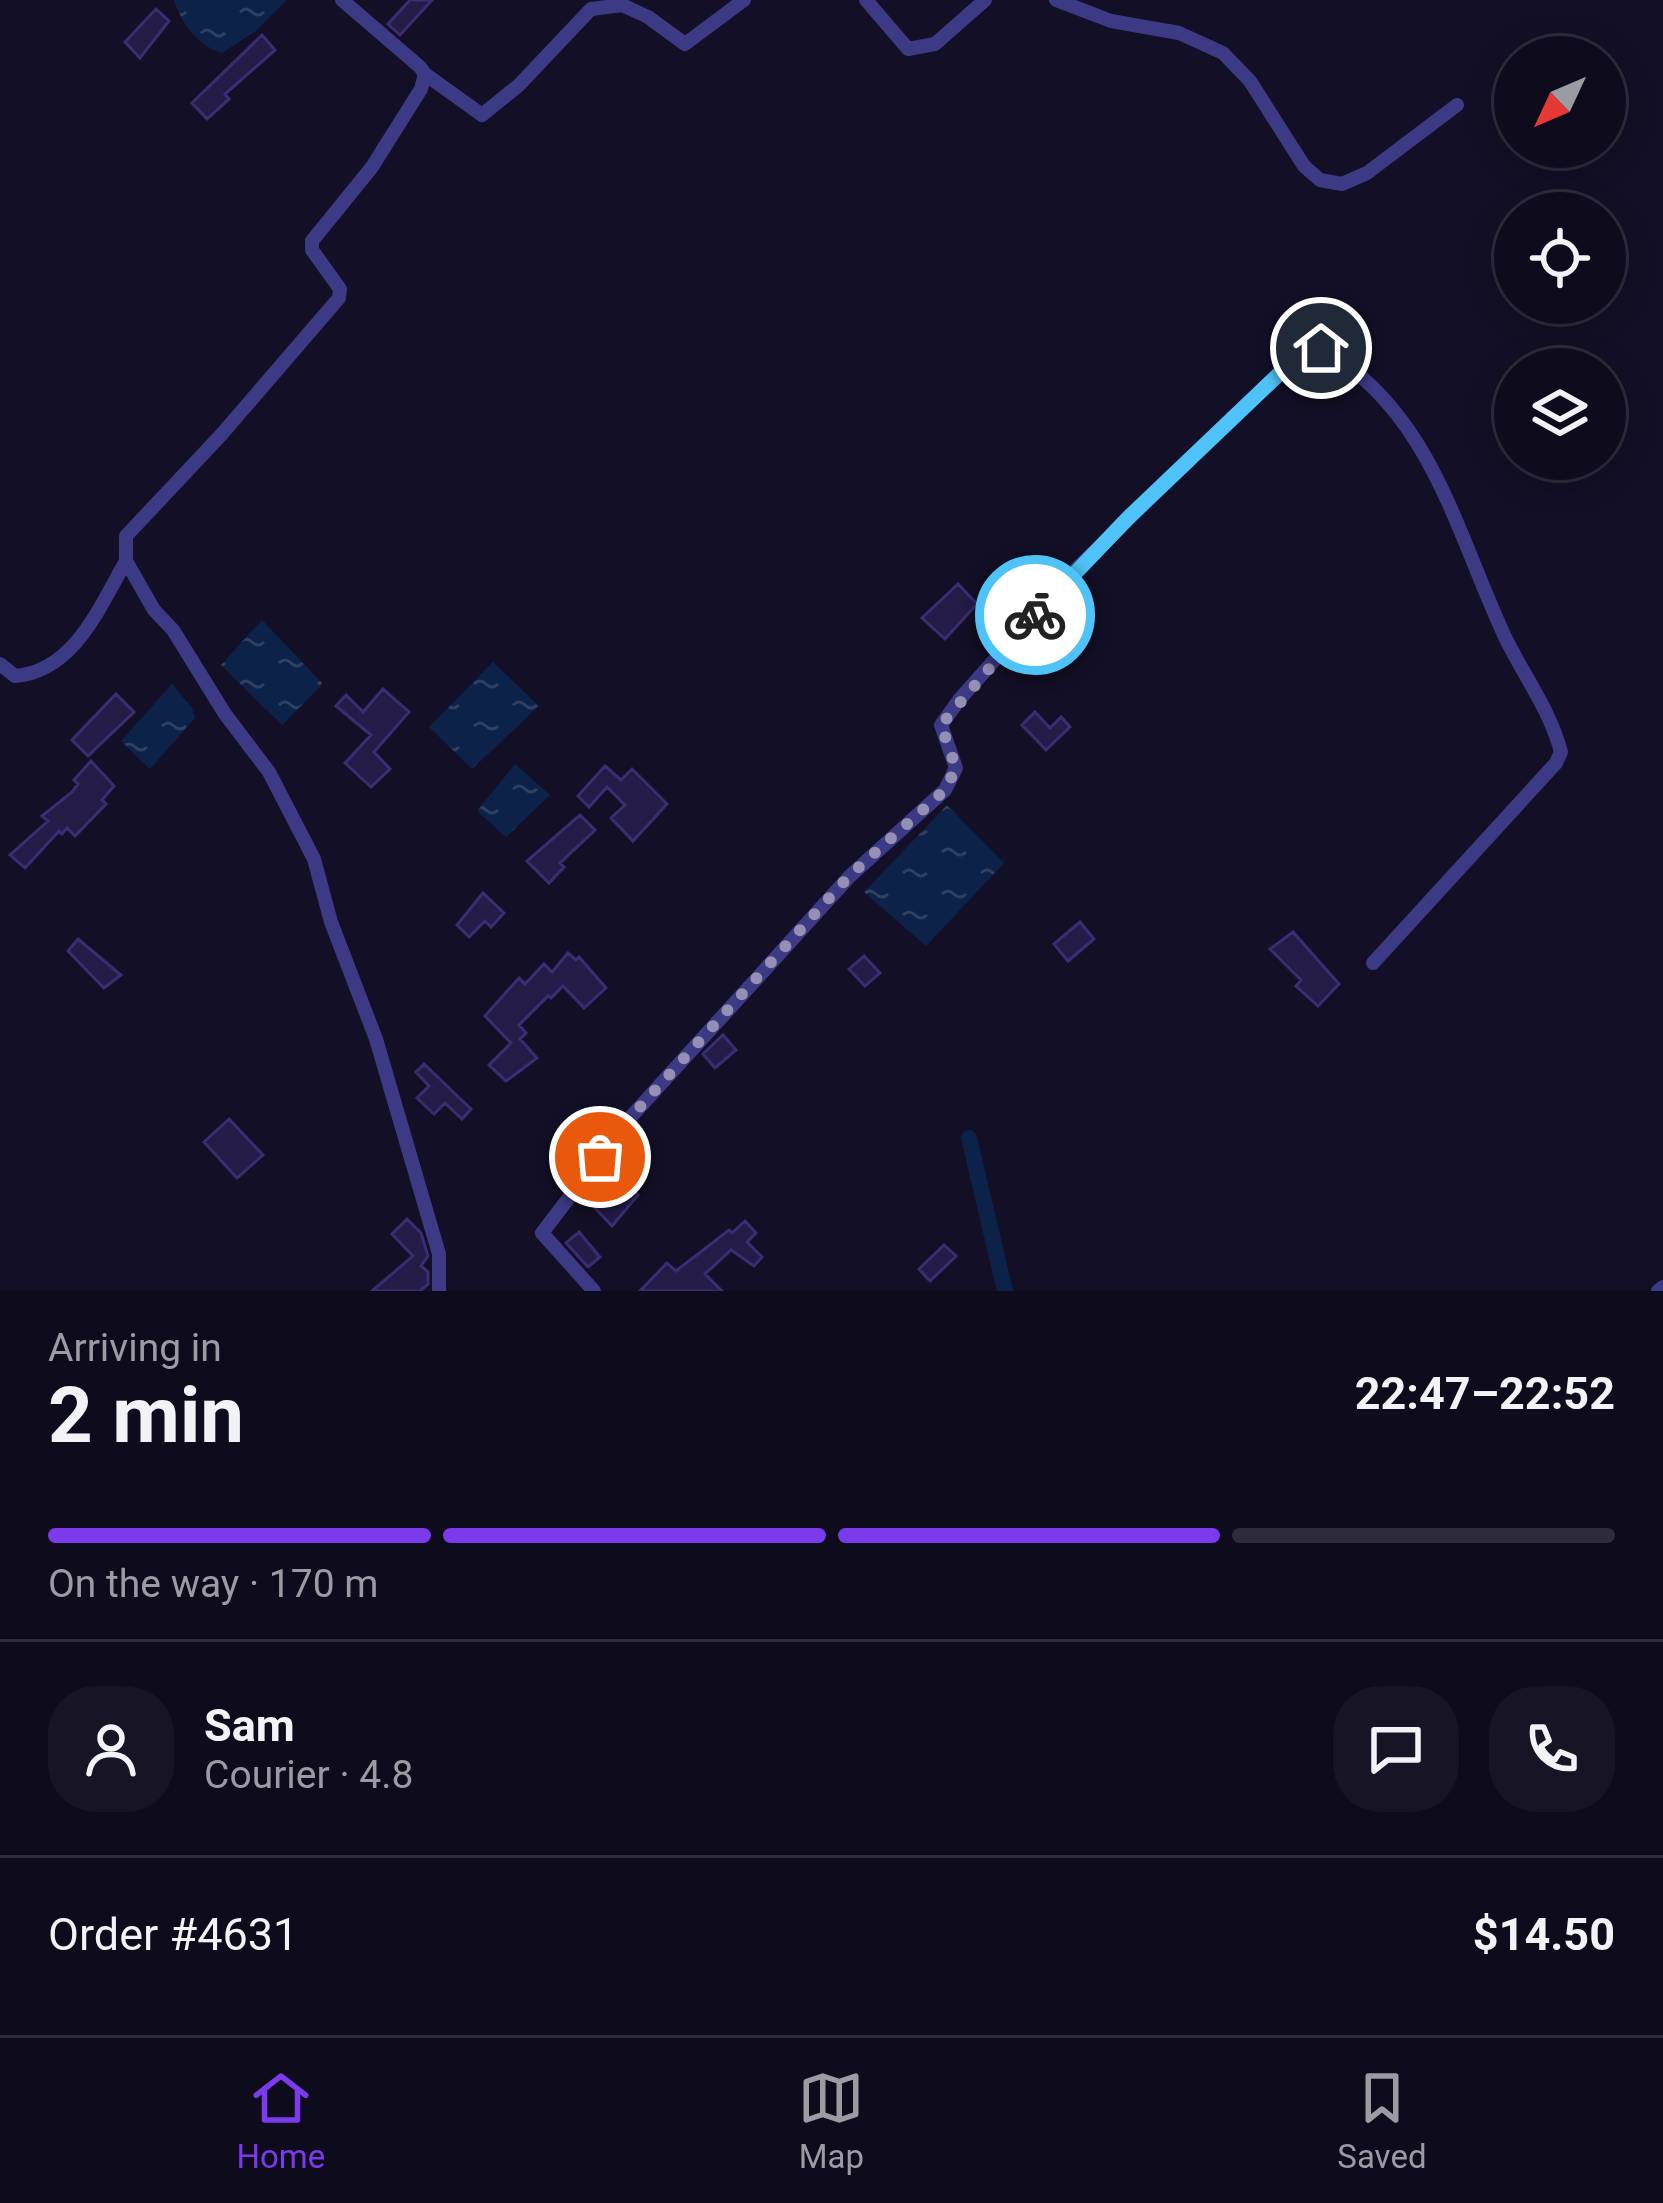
<!DOCTYPE html>
<html lang="en">
<head>
<meta charset="utf-8">
<style>
  body { margin:0; font-family:Roboto,sans-serif; background:#171425; color:#f1f3f6; height:100vh; display:flex; flex-direction:column; font-size:45px; white-space:nowrap }
  * { box-sizing:border-box; margin:0 }
  p { font-size:39px; color:#9b9ba3 }
  .icon { flex:none; width:66px; height:66px; fill:none; stroke:currentColor; stroke-width:2; stroke-linecap:round; stroke-linejoin:round }
  .map { position:relative; height:1291px; overflow:hidden }
  .panel { display:flex; flex-direction:column; background:#0e0b1c; flex:1 }
  .panel>* { flex:none }
  .needle { width:78px; rotate:226deg }
  .controls { position:absolute; left:1494px; top:36px; display:grid; gap:24px }
  .controls a { display:grid; place-items:center; width:132px; height:132px; border-radius:50%; background:#0e0b1c; box-shadow:0 6px 30px #0003,0 0 0 3px #2e2b3b; font-size:60px }
  .pin { position:absolute; display:grid; place-items:center; width:102px; height:102px; color:#fff; margin:-51px; border:6px solid #fff; border-radius:50%; box-shadow:0 3px 12px #0007 }
  .courier { position:absolute; display:grid; place-items:center; width:120px; height:120px; margin:-60px; border:9px solid #4fc3f7; border-radius:50%; background:#fff; color:#222; box-shadow:0 3px 15px #0007 }
  .summary em { font-style:normal; font-weight:700 }
  .summary div { display:flex; flex-direction:column-reverse }
  .summary { display:flex; align-items:center; justify-content:space-between; height:204px; padding:0 48px }
  h1 { font-size:78px; font-weight:700; line-height:90px }
  .bar { display:grid; grid-template-columns:repeat(4,1fr); gap:18px 12px; align-content:center; height:144px; padding:0 48px }
  .bar i { height:15px; border-radius:9px; background:#2e2b3b }
  .bar .on { background:#7c3aed }
  .bar p { grid-column:span 4 }
  .line { display:flex; align-items:center; gap:30px; padding:0 48px; border-top:3px solid #2e2b3b }
  .line div { flex:1 }
  .round { display:grid; place-items:center; flex:none; width:126px; height:126px; border-radius:48px; background:#171425 }
  .dock { display:flex; justify-content:space-around; align-items:center; height:168px; border-top:3px solid #2e2b3b; background:#0e0b1c; font-size:33px; color:#9b9ba3 }
  .dock a { display:grid; justify-items:center; gap:6px }
  .dock .on { color:#7c3aed }
  .map>svg:first-child { display:block }
  .water { fill:url(#water-ripples) }
  .lines { fill:none; stroke-linecap:round; stroke-linejoin:round }
  .canal { stroke:#0c2248; stroke-width:16 }
  .building { fill:#241b47; stroke:#3b2d73; stroke-width:3 }
  .minor { stroke:#3d3a85; stroke-width:14 }
  .done { stroke:#948fb3; stroke-width:12; stroke-dasharray:0 21.6 }
  .route { stroke:#4fc3f7; stroke-width:15 }
</style>
</head>
<body>
<div class="map">
<svg width="1663" height="1291" viewBox="0 0 1663 1291">
  <defs>
    <pattern id="water-ripples" width="26" height="14" patternUnits="userSpaceOnUse" patternTransform="scale(3)"><rect width="26" height="14" fill="#0c2248"/><path d="M2 4q2-2 4 0t4 0M15 11q2-2 4 0t4 0" fill="none" stroke="#2f4163"/></pattern>
  </defs>
  <rect width="100%" height="100%" fill="#130f26"/>
  <path class="water" d="M174 0H287L256 31 222 53C198 46 181 23 174 0Z
    M262 620 323 684 282 725 221 665Z
    M493 662 539 706 472 769 429 727Z
    M172 684 192 708 195 718 150 769 121 741Z
    M515 764 550 795 506 837 477 811Z
    M947 805 1004 863 926 946 864 892Z"/>
  <g class="lines">
    <path class="canal" d="M969 1138 1005 1291"/>
  </g>
  <path class="building" d="M410 0H432L400 35 388 24Z
    M156 9 169 21 140 58 125 42Z
    M262 35 275 50 225 94 229 99 207 119 192 103Z
    M958 584 977 604 945 639 922 618Z
    M383 689 409 712 374 752 390 769 371 787 345 763 371 735 336 706 346 695 363 712Z
    M116 694 134 712 88 756 72 740Z
    M1035 712 1050 728 1061 717 1070 727 1046 750 1022 725Z
    M91 761 114 786 102 800 106 804 75 836 67 828 62 834 59 831 25 868 10 855 48 821 42 816 72 792 78 784 74 780Z
    M605 766 621 780 632 769 667 804 633 841 611 818 625 805 607 787 589 807 578 796Z
    M580 815 595 830 560 863 564 867 549 883 527 861Z
    M483 893 504 913 491 927 485 921 469 937 457 925Z
    M1080 922 1094 939 1068 961 1054 944Z
    M1293 932 1339 984 1318 1006 1296 986 1301 980 1270 949Z
    M78 939 121 975 104 988 68 951Z
    M568 953 576 960 579 957 606 988 584 1008 563 986 551 998 548 996 519 1025 526 1033 520 1039 537 1058 506 1081 489 1065 511 1043 485 1016 519 978 525 984 544 964 552 972Z
    M864 956 880 973 865 986 849 969Z
    M723 1035 736 1050 715 1068 703 1054Z
    M424 1064 471 1109 462 1119 445 1103 434 1114 417 1098 429 1086 416 1072Z
    M229 1119 263 1155 237 1178 204 1142Z
    M626 1182 638 1195 612 1226 595 1208Z
    M407 1219 421 1233 428 1256 421 1266 428 1272V1284L420 1291H372L413 1256 392 1234Z
    M745 1221 756 1233 747 1242 762 1257 754 1266 731 1250 705 1274 722 1291H640L667 1263 676 1271 729 1230 732 1233Z
    M579 1232 600 1257 588 1267 566 1243Z
    M944 1245 956 1256 930 1281 919 1269Z"/>
  <g class="lines">
    <path class="minor" d="M342 0 420 67 425 74 421 89 372 167 312 241V250L340 289 339 298 221 435 126 536V561L154 610 173 630 225 714 269 772 314 859 331 922 376 1039 439 1254V1291
      M866 0 908 49 935 44 985 0
      M1056 0 1111 21 1179 33 1223 53 1250 81 1304 166 1320 180 1342 184 1367 173 1457 105
      M425 74 482 115 519 85 591 9 622 5 648 17 685 44 744 0
      M0 664 15 676C74 671 99 608 126 561
      M594 1291 542 1233 629 1119 850 876 945 790 956 768 941 725 959 700 1070 575 1302 352 1321 348C1431 411 1455 530 1505 637 1524 676 1550 710 1561 752L1556 763 1373 963
      M1658 1291 1663 1287"/>
  </g>
  <g class="lines">
    <path class="done" d="M600 1157 629 1119 850 875 945 790 956 768 941 725 1035 615"/>
    <path class="route" d="M1035 615 1129 517 1302 352 1321 348"/>
  </g>
</svg>
<div class="controls">
<a><svg class="needle" viewBox="-14 -14 28 28"><path d="M0-13l5 13h-10z" fill="#e53935"/><path d="M0 13l5-13h-10z" fill="#9b9ba3"/></svg></a>
<a><svg class="icon" aria-label="locate" viewBox="0 0 24 24"><circle cx="12" cy="12" r="6"/><path d="M12 2v4M12 18v4M2 12h4M18 12h4"/></svg></a>
<a><svg class="icon" aria-label="layers" viewBox="0 0 24 24"><path d="M12 4l9 5-9 5-9-5zM3 14l9 5 9-5"/></svg></a>
</div>
<div class="pin" style="left:600px;top:1157px;background:#ea580c"><svg class="icon" aria-label="bag" viewBox="0 0 24 24"><path d="M5 8h14l-1 12H6zM9 8a3 3 0 0 1 6 0"/></svg></div>
<div class="pin" style="left:1321px;top:348px;background:#1f2937"><svg class="icon" aria-label="home" viewBox="0 0 24 24"><path d="M3 11l9-7 9 7M6 9v11h12V9"/></svg></div>
<div class="courier" style="left:1035px;top:615px"><svg class="icon" aria-label="bike" viewBox="0 0 24 24"><circle cx="6" cy="16" r="4"/><circle cx="18" cy="16" r="4"/><path d="M6 16l4-8h5l3 8M10 8l3 8H6M13 5h3"/></svg></div>
</div>
<section class="panel">
<div class="summary"><div><h1>2 min</h1><p>Arriving in</p></div><em>22:47–22:52</em></div>
<div class="bar"><i class="on"></i><i class="on"></i><i class="on"></i><i></i><p>On the way · 170 m</p></div>
<div class="line" style="height:216px"><a class="round"><svg class="icon" aria-label="person" viewBox="0 0 24 24"><circle cx="12" cy="8" r="4"/><path d="M4 21q1-7 8-7t8 7"/></svg></a><div><b>Sam</b><p>Courier · 4.8</p></div><a class="round"><svg class="icon" aria-label="chat" viewBox="0 0 24 24"><path d="M4 5h16v11H9l-5 4z"/></svg></a><a class="round"><svg class="icon" aria-label="phone" viewBox="0 0 24 24"><path d="M5 4h4l2 5-3 2q2 4 5 5l2-3 5 2v4C11 20 4 13 5 4z"/></svg></a></div>
<div class="line" style="height:156px"><div>Order #4631</div><b>$14.50</b></div>
</section>
<nav class="dock">
<a class="on"><svg class="icon" aria-label="home" viewBox="0 0 24 24"><path d="M3 11l9-7 9 7M6 9v11h12V9"/></svg>Home</a>
<a><svg class="icon" aria-label="map" viewBox="0 0 24 24"><path d="M3 6l6-2 6 2 6-2v14l-6 2-6-2-6 2zM9 4v14M15 6v14"/></svg>Map</a>
<a><svg class="icon" aria-label="saved" viewBox="0 0 24 24"><path d="M7 4h10v16l-5-4-5 4z"/></svg>Saved</a>
</nav>
</body>
</html>
